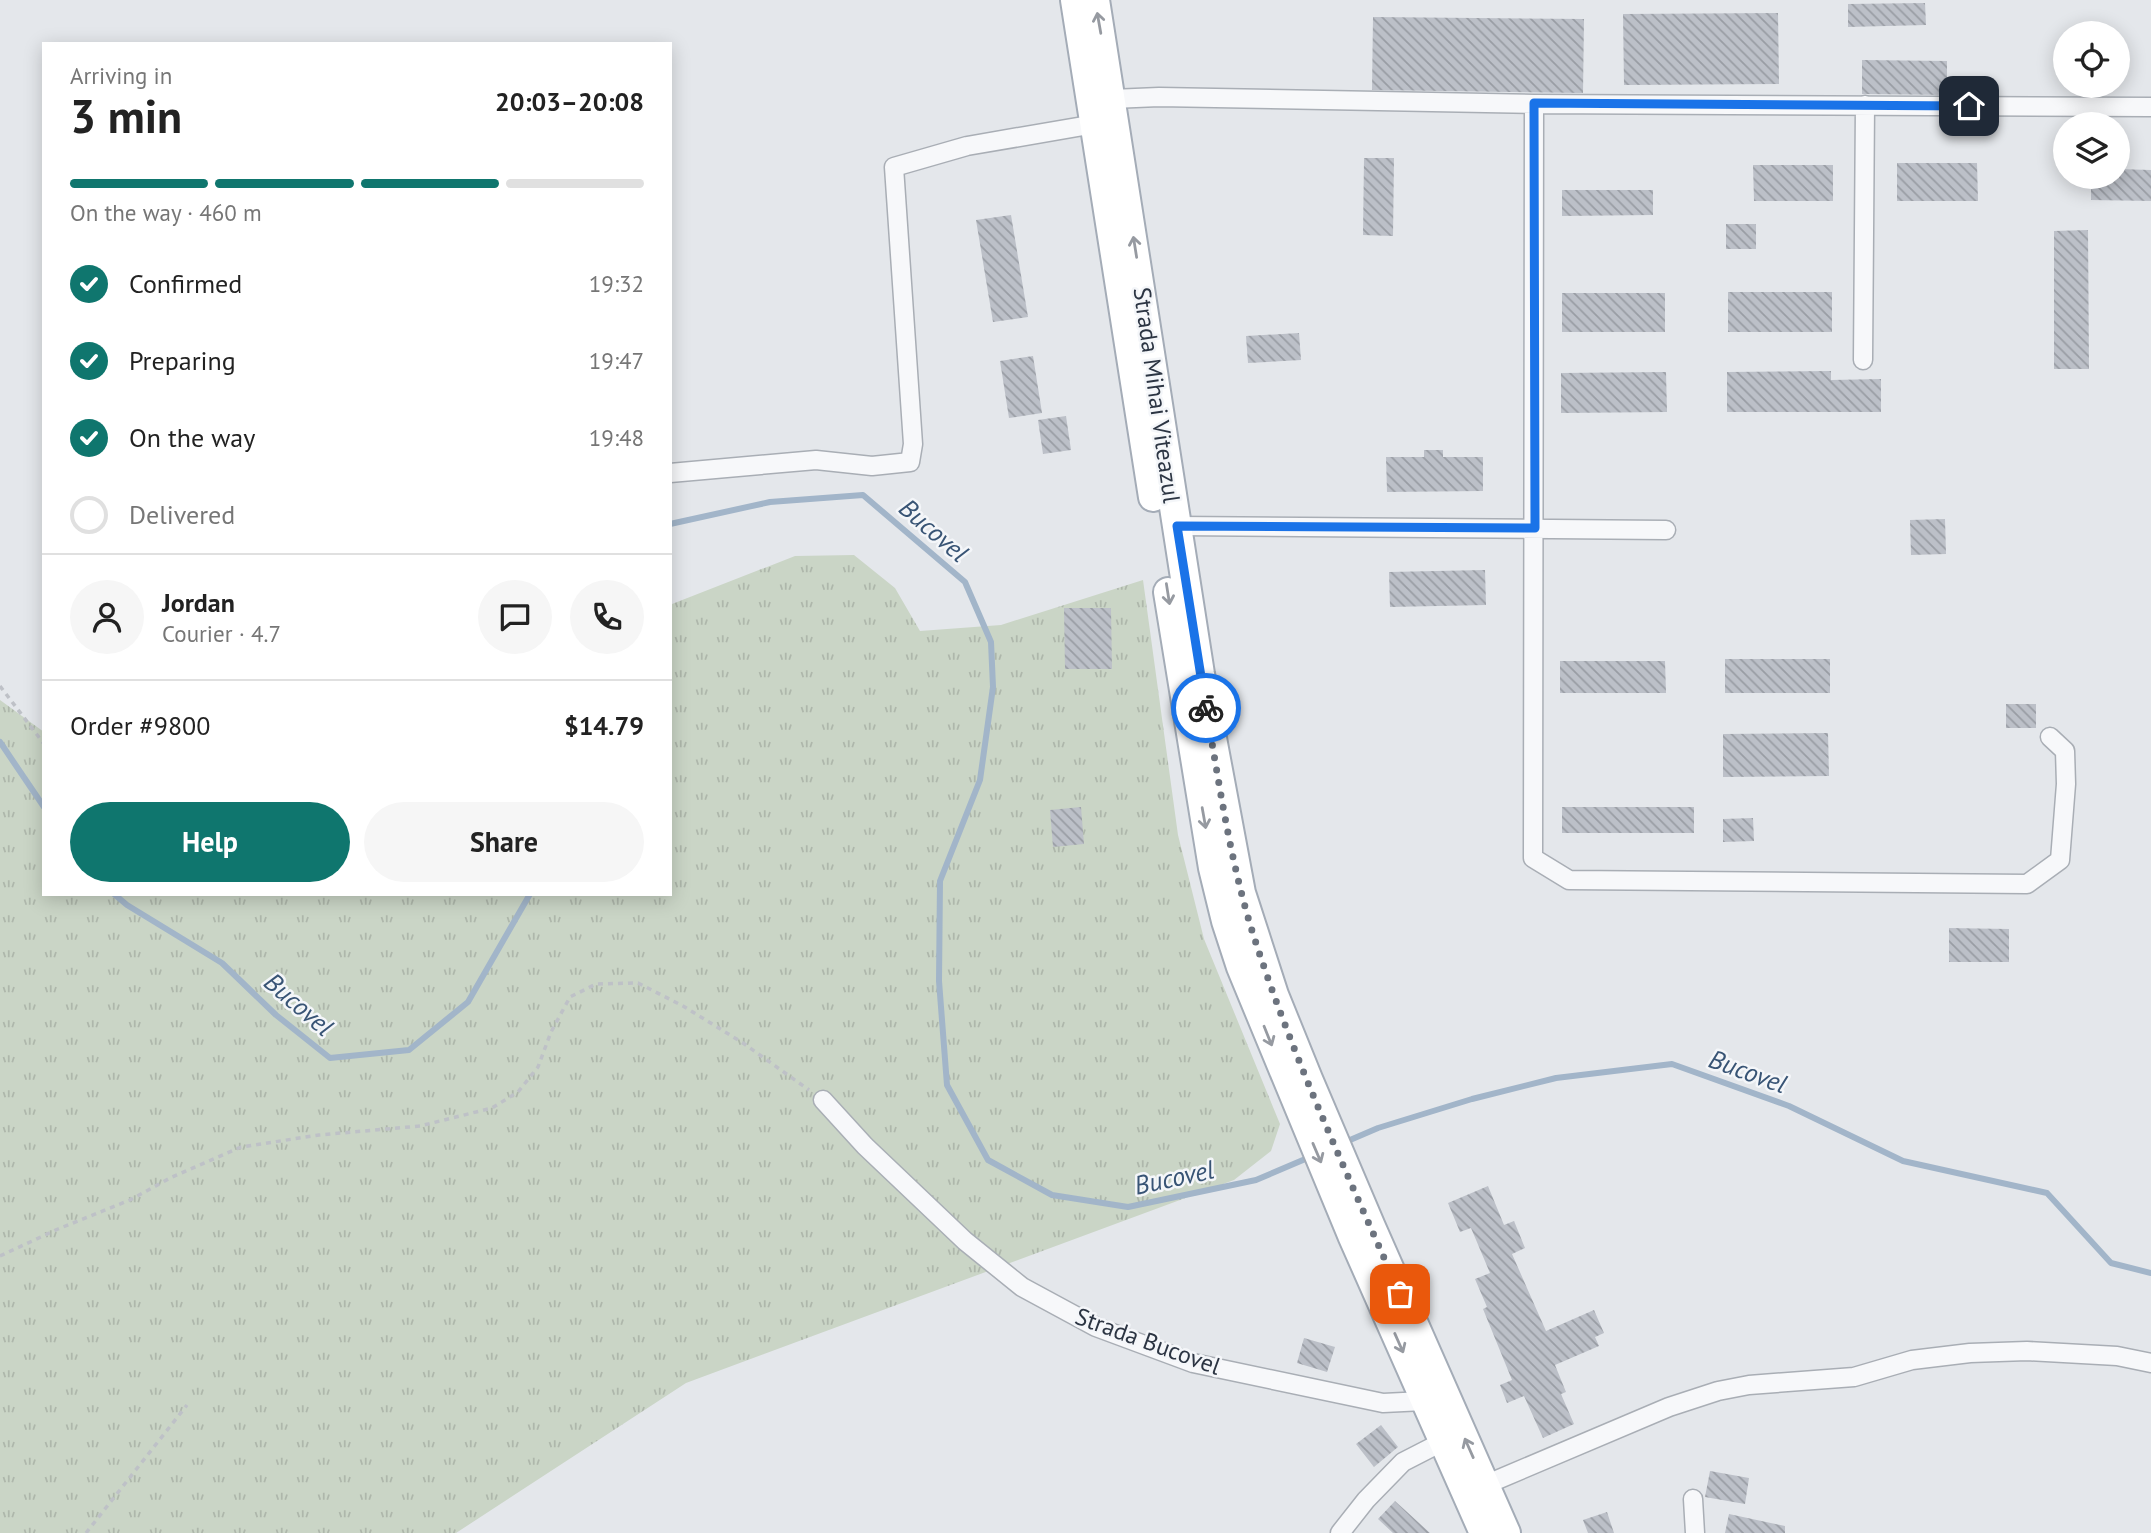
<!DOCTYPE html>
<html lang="en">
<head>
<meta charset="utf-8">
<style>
  body { margin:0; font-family:"PT Sans",sans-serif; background:#f6f6f6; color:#222; height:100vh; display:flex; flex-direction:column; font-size:26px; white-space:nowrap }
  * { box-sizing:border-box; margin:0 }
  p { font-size:23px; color:#767676 }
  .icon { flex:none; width:38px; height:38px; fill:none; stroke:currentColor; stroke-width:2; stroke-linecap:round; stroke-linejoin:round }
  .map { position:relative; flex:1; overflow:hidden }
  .side { position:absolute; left:42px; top:42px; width:630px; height:854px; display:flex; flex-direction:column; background:#fff; border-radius:0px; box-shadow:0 4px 18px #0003 }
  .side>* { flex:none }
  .buttons { position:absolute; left:2053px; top:21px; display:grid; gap:14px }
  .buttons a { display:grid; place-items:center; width:77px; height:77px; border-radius:50%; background:#fff; box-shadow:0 4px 18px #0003; font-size:35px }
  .pin { position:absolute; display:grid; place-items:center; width:60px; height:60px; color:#fff; margin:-30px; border-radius:14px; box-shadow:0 4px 10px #0006 }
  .courier { position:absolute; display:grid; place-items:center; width:70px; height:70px; margin:-35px; border:5px solid #1a73e8; border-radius:50%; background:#fff; color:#222; box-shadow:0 2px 9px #0007 }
  .summary em { font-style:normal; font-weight:600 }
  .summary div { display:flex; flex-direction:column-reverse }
  .summary { display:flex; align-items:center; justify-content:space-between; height:119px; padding:0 28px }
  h1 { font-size:46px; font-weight:600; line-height:52px }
  .bar { display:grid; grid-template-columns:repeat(4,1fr); gap:10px 7px; align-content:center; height:84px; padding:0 28px }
  .bar i { height:9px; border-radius:5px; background:#e0e0e0 }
  .bar .on { background:#0f766e }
  .bar p { grid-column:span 4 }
  .line { display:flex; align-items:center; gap:18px; padding:0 28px; border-top:2px solid #e0e0e0 }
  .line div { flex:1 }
  .round { display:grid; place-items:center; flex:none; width:74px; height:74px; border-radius:37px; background:#f6f6f6 }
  ol { padding:0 28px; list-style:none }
  li { display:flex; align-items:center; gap:21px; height:77px }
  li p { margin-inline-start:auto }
  li .icon { padding:7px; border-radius:50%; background:#0f766e; color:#fff; stroke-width:4 }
  li:last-child { color:#767676 }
  li i { width:38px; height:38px; border:4px solid #e0e0e0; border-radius:50% }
  .button { display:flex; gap:14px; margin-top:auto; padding:14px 28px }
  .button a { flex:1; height:80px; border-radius:42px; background:#0f766e; color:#fff; font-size:28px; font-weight:600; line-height:80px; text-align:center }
  .button a+a { background:#f6f6f6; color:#222 }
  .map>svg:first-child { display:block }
  .grass { fill:url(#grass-tufts) }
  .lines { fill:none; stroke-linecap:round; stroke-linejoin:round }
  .stream { stroke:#a2b5c9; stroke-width:6 }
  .building { fill:url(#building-back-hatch) }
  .street-casing { stroke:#a9aeb5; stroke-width:21 }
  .primary-casing { stroke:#a4acb7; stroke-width:32 }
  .path { stroke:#bec1c7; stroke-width:3.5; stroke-dasharray:5 5; stroke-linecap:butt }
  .street { stroke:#f7f8fa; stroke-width:18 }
  .primary { stroke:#fff; stroke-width:28 }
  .oneway { stroke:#969aa1 }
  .done { stroke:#6c737e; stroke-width:7; stroke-dasharray:0 12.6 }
  .route { stroke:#1a73e8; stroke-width:9 }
  .labels { text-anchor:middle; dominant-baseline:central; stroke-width:5; stroke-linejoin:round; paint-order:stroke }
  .street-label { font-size:24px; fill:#2c3543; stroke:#f4f6f9 }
  .water-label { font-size:26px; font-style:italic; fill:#385475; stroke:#f4f6f9 }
</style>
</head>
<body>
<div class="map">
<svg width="2151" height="1533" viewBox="0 0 2151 1533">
  <defs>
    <pattern id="grass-tufts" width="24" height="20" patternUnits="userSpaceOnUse" patternTransform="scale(1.75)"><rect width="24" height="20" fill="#cad5c6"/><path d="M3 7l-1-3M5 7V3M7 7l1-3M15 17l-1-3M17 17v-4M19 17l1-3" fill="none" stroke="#aeb7ab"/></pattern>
    <pattern id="building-back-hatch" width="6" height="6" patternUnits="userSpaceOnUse" patternTransform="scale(1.75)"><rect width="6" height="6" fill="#bcc0c8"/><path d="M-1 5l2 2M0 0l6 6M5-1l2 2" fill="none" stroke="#999da4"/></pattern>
  </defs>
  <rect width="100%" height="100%" fill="#e4e7eb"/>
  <path class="grass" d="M854 555 895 588 920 631 1001 625 1143 580 1178 835 1204 939 1280 1124 1271 1151 1234 1180 686 1383 456 1533H0V700L44 732V894H670L672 604 795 556Z"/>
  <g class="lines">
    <path class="stream" d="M670 524 770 502 863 495 965 582 991 642 993 687 980 780 940 881 939 981 947 1085 988 1160 1052 1195 1128 1207 1256 1180 1310 1157
      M0 742 44 807
      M114 894 127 905 222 963 276 1015 330 1058 409 1050 468 1002 530 894
      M1343 1143 1378 1128 1472 1099 1556 1078 1672 1064 1789 1106 1903 1161 2047 1193 2111 1263 2151 1273"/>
  </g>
  <path class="building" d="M1925 3 1926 25 1848 27V4Z
    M1778 13 1779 84 1624 85 1623 14Z
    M1373 17 1584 19 1583 93 1372 90Z
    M1862 60 1947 61V95L1862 94Z
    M1364 158H1394L1393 236 1363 235Z
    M1897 163H1977L1978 201H1897Z
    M1753 165H1833V201H1754Z
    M2118 169 2151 170V201L2091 200V177H2118Z
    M1562 190H1653V215L1562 216Z
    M1011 215 1028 317 993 322 976 220Z
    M1726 224H1756V249H1726Z
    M2088 230 2089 369H2054V231Z
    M1728 292H1832V332H1728Z
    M1562 293H1665V332H1562Z
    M1299 333 1301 360 1248 363 1246 336Z
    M1033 356 1042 413 1009 418 1000 361Z
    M1831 371V380L1881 379V412H1727V372Z
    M1666 372 1667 412 1561 413V373Z
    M1066 416 1071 450 1043 454 1038 420Z
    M1424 450H1443V457H1483V491L1387 492 1386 457H1424Z
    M1945 519 1946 554 1911 555 1910 520Z
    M1485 570 1486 605 1390 607 1389 572Z
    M1064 608H1111L1112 669H1065Z
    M1725 659H1830V693H1725Z
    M1560 661H1665L1666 693H1560Z
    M2006 704H2036V728H2006Z
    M1828 733 1829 776 1723 777V734Z
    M1081 807 1084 844 1053 847 1050 810Z
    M1562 807H1694V833H1562Z
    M1753 818 1754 841 1723 842V819Z
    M1949 928 2009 929V962H1949Z
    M1488 1186 1504 1225 1514 1221 1525 1248 1512 1254 1546 1331 1594 1310 1604 1333 1595 1337 1599 1346 1555 1365 1566 1392 1561 1394 1574 1424 1543 1438 1524 1396 1507 1403 1500 1385 1512 1380 1483 1309 1487 1307 1475 1279 1490 1273 1471 1228 1460 1232 1448 1203Z
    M1304 1338 1335 1347 1327 1372 1297 1363Z
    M1381 1425 1398 1447 1374 1467 1356 1444Z
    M1710 1471 1749 1478 1745 1504 1705 1497Z
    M1395 1501 1430 1533H1393L1378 1519Z
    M1607 1512 1614 1533H1588L1583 1520Z
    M1729 1514 1785 1526V1533H1725Z"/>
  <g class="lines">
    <g class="street-casing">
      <path id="street" d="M1112 99 1159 97 1534 104 2151 107
        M1534 104 1533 858 1569 880 2027 884 2060 860 2066 784 2065 751 2050 737
        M1863 360 1865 105
        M670 473 816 460 872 466 910 462 913 444 894 167 967 146 1095 124
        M1177 526 1666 530
        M823 1100 865 1146 965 1241 1022 1287 1096 1327 1193 1363 1383 1403 1424 1401
        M1485 1485 1669 1407 1718 1391 1749 1385 1854 1377 1912 1360 1970 1353 2027 1351 2117 1356 2151 1363
        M1693 1499 1695 1533
        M1340 1533 1366 1500 1403 1462 1442 1442"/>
    </g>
    <g class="primary-casing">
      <path id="primary" d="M1075 0 1153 497
        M1095 0 1200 674 1241 893 1274 995 1308 1079 1371 1227 1506 1533
        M1168 592 1213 868 1226 921 1241 967 1352 1235 1484 1533"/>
    </g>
    <path class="path" d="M0 686 44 744
      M0 1256 58 1229 130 1200 172 1177 241 1147 319 1135 420 1126 492 1108 518 1092 538 1067 551 1032 570 997 596 984 638 983 683 1006 743 1043 809 1090
      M86 1533 187 1405"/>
    <use href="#street" class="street"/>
    <use href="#primary" class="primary"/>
  </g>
  <defs><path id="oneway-shaft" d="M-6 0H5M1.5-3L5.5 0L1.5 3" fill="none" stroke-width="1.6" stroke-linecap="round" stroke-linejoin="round" transform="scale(1.75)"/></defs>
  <g class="oneway">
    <use href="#oneway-shaft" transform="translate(1099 23) rotate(-100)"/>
    <use href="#oneway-shaft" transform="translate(1135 247) rotate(-99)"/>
    <use href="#oneway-shaft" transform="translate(1168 594) rotate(81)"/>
    <use href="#oneway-shaft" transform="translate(1204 818) rotate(80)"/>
    <use href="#oneway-shaft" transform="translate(1268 1036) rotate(68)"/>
    <use href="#oneway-shaft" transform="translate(1317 1153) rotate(67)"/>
    <use href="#oneway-shaft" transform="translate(1399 1343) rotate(66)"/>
    <use href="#oneway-shaft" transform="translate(1469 1448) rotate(-114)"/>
  </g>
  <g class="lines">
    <path class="done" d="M1206 708C1220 787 1231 869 1257 946 1296 1065 1350 1180 1400 1294"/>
    <path class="route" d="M1206 708 1177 526 1535 528 1534 103 1969 106"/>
  </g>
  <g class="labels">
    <g class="street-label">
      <text transform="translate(1157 395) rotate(82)">Strada Mihai Viteazul</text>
      <text transform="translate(1148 1341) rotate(20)">Strada Bucovel</text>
    </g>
    <g class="water-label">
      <text transform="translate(934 530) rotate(41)">Bucovel</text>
      <text transform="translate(299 1004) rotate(41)">Bucovel</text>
      <text transform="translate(1748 1071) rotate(20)">Bucovel</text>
      <text transform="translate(1174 1177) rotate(-12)">Bucovel</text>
    </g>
  </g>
</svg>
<div class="buttons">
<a><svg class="icon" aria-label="locate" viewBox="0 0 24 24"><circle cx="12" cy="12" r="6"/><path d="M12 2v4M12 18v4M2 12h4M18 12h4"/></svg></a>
<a><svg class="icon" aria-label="layers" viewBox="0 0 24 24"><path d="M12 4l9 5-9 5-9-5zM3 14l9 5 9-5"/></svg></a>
</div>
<div class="pin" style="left:1400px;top:1294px;background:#ea580c"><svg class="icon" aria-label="bag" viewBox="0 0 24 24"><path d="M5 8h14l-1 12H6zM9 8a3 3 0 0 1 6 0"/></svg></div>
<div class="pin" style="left:1969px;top:106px;background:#1f2937"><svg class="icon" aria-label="home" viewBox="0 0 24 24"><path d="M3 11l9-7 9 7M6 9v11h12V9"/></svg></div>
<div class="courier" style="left:1206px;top:708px"><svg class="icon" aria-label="bike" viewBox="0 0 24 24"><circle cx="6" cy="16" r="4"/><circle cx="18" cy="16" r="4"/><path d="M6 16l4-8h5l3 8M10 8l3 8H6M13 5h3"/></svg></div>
<section class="side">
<div class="summary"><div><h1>3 min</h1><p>Arriving in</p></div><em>20:03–20:08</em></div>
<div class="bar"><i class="on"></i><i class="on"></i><i class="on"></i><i></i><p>On the way · 460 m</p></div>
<ol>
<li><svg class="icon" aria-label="check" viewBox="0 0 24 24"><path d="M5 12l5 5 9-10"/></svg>Confirmed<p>19:32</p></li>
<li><svg class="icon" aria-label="check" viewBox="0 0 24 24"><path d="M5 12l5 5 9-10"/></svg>Preparing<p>19:47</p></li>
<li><svg class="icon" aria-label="check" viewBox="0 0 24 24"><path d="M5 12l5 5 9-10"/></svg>On the way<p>19:48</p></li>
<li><i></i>Delivered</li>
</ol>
<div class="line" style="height:126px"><a class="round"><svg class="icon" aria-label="person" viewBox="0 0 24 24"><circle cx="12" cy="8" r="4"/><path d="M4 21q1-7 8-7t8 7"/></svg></a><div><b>Jordan</b><p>Courier · 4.7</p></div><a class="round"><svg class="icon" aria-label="chat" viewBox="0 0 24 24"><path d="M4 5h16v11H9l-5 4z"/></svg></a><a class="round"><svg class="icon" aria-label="phone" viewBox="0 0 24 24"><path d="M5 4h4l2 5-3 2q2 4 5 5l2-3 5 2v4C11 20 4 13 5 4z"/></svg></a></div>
<div class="line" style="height:91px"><div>Order #9800</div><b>$14.79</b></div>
<div class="button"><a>Help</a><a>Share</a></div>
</section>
</div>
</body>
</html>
